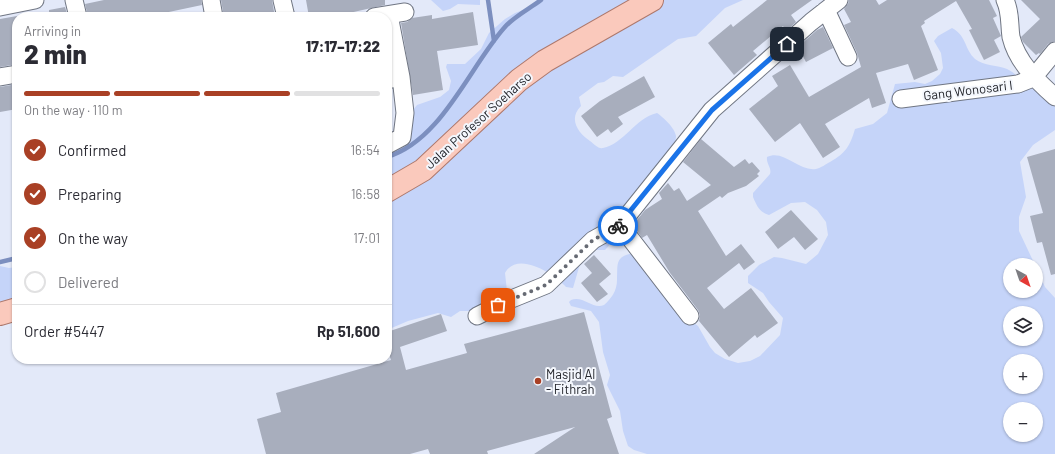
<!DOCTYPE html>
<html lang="en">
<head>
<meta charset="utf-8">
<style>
  body { margin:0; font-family:Barlow,sans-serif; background:#f7f7f7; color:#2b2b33; height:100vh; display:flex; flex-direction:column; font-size:15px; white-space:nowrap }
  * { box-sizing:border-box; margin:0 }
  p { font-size:13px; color:#7c7c81 }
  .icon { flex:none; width:22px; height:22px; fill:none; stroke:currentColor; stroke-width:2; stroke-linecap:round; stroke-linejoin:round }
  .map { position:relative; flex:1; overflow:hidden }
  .side { position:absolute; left:12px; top:12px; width:380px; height:352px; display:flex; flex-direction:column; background:#fff; border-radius:16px; box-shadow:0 1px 3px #0004 }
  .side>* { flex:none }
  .needle { width:26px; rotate:140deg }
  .controls { position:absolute; left:1003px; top:258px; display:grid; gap:8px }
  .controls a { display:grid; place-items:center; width:40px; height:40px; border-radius:50%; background:#fff; box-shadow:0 1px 3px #0004; font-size:20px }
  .pin { position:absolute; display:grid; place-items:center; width:34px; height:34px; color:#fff; margin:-17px; border-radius:8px; box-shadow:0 2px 6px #0006 }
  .courier { position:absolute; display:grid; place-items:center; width:40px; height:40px; margin:-20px; border:3px solid #1a73e8; border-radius:50%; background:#fff; color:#222; box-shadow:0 1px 5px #0007 }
  .head em { font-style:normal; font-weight:800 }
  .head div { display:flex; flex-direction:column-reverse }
  .head { display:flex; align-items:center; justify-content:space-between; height:68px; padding:0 12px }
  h1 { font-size:26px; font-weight:800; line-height:30px }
  .bar { display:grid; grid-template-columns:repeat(4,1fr); gap:6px 4px; align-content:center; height:48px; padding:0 12px }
  .bar i { height:5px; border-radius:3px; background:#e1e1e2 }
  .bar .selected { background:#a94025 }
  .bar p { grid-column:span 4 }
  .line { display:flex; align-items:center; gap:10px; padding:0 12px; border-top:1px solid #e1e1e2 }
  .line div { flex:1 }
  ol { padding:0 12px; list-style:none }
  li { display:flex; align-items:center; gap:12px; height:44px }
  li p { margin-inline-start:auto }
  li .icon { padding:4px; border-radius:50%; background:#a94025; color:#fff; stroke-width:4 }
  li:last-child { color:#7c7c81 }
  li i { width:22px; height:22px; border:2px solid #e1e1e2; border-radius:50% }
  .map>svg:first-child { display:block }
  .green { fill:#c5d4f9; fill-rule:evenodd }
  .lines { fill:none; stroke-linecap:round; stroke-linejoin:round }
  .stream { stroke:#7c8fbf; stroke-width:4.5 }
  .building { fill:#a8aebd }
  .minor-casing { stroke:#707683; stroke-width:19 }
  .primary-casing { stroke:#ad786c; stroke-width:24 }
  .minor { stroke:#fff; stroke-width:17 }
  .primary { stroke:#fac9bc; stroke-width:22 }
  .done { stroke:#666a73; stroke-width:4; stroke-dasharray:0 7.2 }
  .route { stroke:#1a73e8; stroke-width:5 }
  .poi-dot { fill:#a94025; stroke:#f4f7fd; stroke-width:1.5 }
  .labels { text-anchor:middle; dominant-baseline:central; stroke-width:4; stroke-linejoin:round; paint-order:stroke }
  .street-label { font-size:13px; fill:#23252b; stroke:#f4f7fd }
  .poi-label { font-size:13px; fill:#23252b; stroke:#f4f7fd; text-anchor:start }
</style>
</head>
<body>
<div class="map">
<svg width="1055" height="454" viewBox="0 0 1055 454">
  <rect width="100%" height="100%" fill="#e3e9f9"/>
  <path class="green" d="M431 0H480V5L458 4 450 9 443 11Z
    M537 0H743L725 8 696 36 678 39 623 77 613 76 604 82 598 83 579 97 581 106C568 119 578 133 590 141 594 144 598 149 603 148 624 144 635 118 657 113 663 117 675 128 676 136 677 151 632 206 621 221 614 230 614 242 605 250H595L580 264 573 288 566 287C555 274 517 250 505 273L507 291 503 299 475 311H460L451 317 438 313 408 321 387 330V142L417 105 440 97 449 90 451 81 446 67 447 64H465L481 49 489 33 505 19 515 13 531 7Z
    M952 28C967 36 964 49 975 59 984 66 998 65 1007 69 1014 72 1018 78 1024 82 1035 91 1046 96 1055 107V130L1033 145 1020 162 1026 197 1019 217V231L1035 265H1010V291H1036V267L1045 287 1055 298V454H647L634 450 628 446 623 431 620 411 607 385 610 375 603 352 599 322 591 311 571 306 569 302 571 300C583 295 593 310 604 305 611 299 617 291 617 280 618 264 614 256 635 253L680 313 698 326 710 347 715 353 725 359 738 363 750 361 760 356 780 335 783 318 769 302 763 293 748 283V276L759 265 774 257 782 258 806 264 818 254 828 235 826 222 817 210 805 202 791 203 769 215C759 212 757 206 753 197V193L770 174C772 168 766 164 767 157 784 149 799 172 816 169 821 168 826 164 830 162 846 153 850 146 855 129L873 124 887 113 895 84 915 82 925 84 932 81 940 74 943 68 941 53 934 41 938 36ZM1010 313H1036V339H1010ZM1010 361H1036V387H1010ZM1010 409H1036V435H1010Z
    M0 266 9 268 17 267V297L0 304Z"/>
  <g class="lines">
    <path class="stream" d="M488 0 494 41
      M387 157C441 141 469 68 504 28 513 17 529 9 541 0
      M0 262 17 258"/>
  </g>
  <path class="building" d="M104 0H201L202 5 164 13 165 17H88L85 4Z
    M221 0H272L275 17H224Z
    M306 0H385V5L331 17H309Z
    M767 0H812L791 15 796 22 786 31 783 26 753 51 757 55 734 75 708 43 731 24 733 27Z
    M849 0H876L879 5 887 0H989L997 16 993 18 1001 36 994 40 1000 52 984 60 969 30 972 29 956 1 924 21 925 23 921 26 938 70 914 80 908 64 876 73 886 103 872 108 869 98 825 124 840 147 823 158 800 123 775 142 749 109 778 86 772 76 790 65 809 97 861 67 857 53 844 25 851 22 844 9 848 4Z
    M1021 0H1055V41L1048 44 1040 54 1039 53 1036 55 1023 42 1021 37 1040 19Z
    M65 7 68 17H49V10Z
    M473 12 478 45 437 51 443 90 413 95 401 23 407 22 412 18 432 15V19Z
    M17 16V64L0 67V19Z
    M823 27 833 48 806 62 798 47 817 30Z
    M644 76 655 97 618 117 623 124 611 133 608 129 597 137 581 116 600 101Z
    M17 84V109L0 112V87Z
    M701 139 734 167 745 159 749 164 752 162 760 171 757 174 759 176 746 186 728 193 722 198 720 196 698 211 726 256 741 244 755 262 744 270 739 263 707 288 724 309 751 288 778 323 757 338 755 335 729 357 699 321 700 315 698 310 670 273 647 235 642 238 633 225 645 210 662 199 659 193 668 183 674 191 679 188 687 201 711 185 683 162Z
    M1055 149V274L1051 275 1042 242 1037 243 1030 216 1043 213 1027 157Z
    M791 210 818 239 805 250 794 237 778 249 765 232Z
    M594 255 611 274 599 284 608 294 597 302 581 283 592 273 584 264Z
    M584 312 612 417 607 419 619 454H534L575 427 487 451 488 454H430L428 449 410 454H266L257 419 281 412 276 393 391 360 387 348V332L441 314 447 331 400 347 406 370 467 353 464 344Z"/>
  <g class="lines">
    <g class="minor-casing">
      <path id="minor" d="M74 0 78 17
        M211 0 214 17
        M282 0 286 17
        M1005 0C1011 13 1009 23 1011 37 1017 62 1037 81 1055 97
        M0 7 35 0
        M826 10 848 57
        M374 17 405 12
        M0 77 17 74
        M387 80 401 77
        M901 99 1018 84 1033 78 1055 51
        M387 145 402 137 405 113 401 77 389 15
        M620 225 690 316
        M477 316 509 300 546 285 593 240 620 225 712 110 811 22 839 0"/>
    </g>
    <g class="primary-casing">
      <path id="primary" d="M387 191 423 170 519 80 545 61 652 0
        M0 314 17 309"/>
    </g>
    <use href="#minor" class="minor"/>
    <use href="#primary" class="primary"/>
  </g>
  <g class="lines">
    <path class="done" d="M498 305 546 285 593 240 618 226"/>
    <path class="route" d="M618 226 712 110 787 44"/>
  </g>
  <circle class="poi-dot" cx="538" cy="381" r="4"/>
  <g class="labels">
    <g class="street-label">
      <text transform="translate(968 90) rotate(-7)">Gang Wonosari I</text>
      <text transform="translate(478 120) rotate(-42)">Jalan Profesor Soeharso</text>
    </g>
    <g class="poi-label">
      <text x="546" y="374">Masjid Al<tspan x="546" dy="15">- Fithrah</tspan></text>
    </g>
  </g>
</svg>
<div class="controls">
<a><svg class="needle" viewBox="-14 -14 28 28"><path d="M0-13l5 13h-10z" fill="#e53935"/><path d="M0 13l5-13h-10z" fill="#7c7c81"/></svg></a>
<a><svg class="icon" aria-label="layers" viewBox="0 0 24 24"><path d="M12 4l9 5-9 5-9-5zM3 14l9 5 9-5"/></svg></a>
<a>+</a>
<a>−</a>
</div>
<div class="pin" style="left:498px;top:305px;background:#ea580c"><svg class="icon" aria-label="bag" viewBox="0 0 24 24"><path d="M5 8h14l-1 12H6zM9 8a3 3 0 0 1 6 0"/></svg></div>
<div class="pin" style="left:787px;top:44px;background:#1f2937"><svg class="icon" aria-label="home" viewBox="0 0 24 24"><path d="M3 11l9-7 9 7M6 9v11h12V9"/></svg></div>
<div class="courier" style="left:618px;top:226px"><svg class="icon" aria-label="bike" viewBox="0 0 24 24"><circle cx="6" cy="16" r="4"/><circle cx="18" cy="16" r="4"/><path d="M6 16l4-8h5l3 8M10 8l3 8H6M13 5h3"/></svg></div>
<section class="side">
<div class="head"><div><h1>2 min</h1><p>Arriving in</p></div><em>17:17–17:22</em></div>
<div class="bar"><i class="selected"></i><i class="selected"></i><i class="selected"></i><i></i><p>On the way · 110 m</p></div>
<ol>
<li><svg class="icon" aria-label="check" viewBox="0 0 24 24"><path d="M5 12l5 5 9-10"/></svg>Confirmed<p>16:54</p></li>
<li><svg class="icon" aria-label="check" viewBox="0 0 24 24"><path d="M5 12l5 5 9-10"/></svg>Preparing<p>16:58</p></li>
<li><svg class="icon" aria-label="check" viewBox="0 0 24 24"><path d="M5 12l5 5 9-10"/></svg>On the way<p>17:01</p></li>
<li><i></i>Delivered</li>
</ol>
<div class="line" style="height:52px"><div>Order #5447</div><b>Rp 51,600</b></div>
</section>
</div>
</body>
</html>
